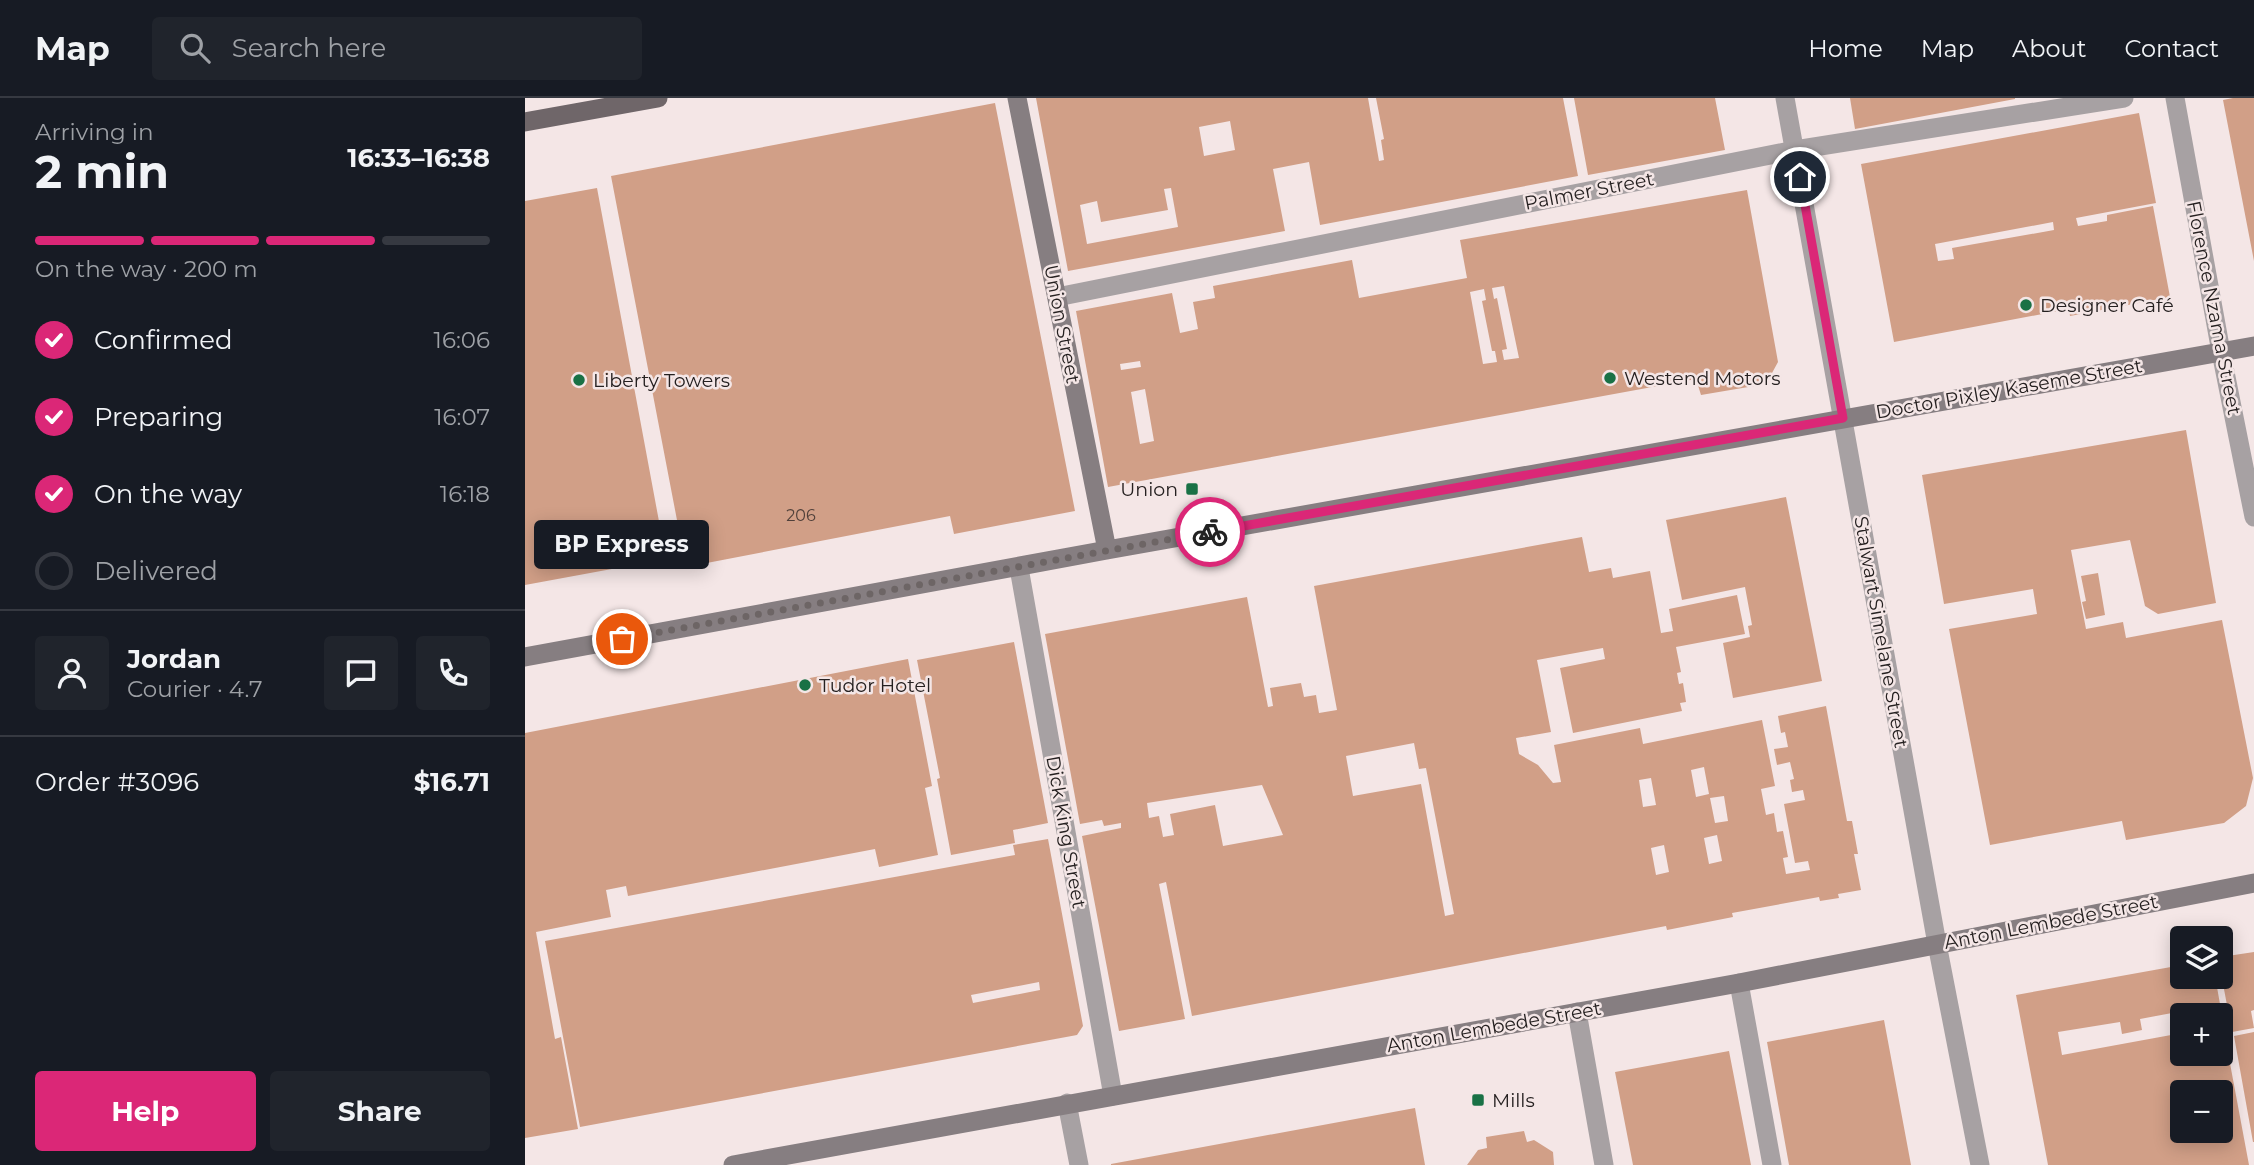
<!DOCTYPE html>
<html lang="en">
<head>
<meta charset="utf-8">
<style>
  body { margin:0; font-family:Montserrat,sans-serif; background:#20242c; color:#f1f3f6; height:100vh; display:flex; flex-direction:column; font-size:26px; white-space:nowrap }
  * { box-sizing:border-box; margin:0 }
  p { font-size:23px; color:#9ea1a6 }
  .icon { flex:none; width:38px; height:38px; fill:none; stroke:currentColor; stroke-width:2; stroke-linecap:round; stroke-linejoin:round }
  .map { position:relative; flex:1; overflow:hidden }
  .side { display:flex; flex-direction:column; background:#171b24; width:525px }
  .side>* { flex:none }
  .controls { position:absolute; left:1645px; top:828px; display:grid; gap:14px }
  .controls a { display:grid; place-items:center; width:63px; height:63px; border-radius:7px; background:#171b24; box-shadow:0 4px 18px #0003; font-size:35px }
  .pin { position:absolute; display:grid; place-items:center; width:60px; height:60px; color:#fff; margin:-30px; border:4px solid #fff; border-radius:50%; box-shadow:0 2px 7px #0007 }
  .courier { position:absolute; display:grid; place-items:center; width:70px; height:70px; margin:-35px; border:5px solid #db2777; border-radius:50%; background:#fff; color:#222; box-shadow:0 2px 9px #0007 }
  .bubble { position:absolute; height:49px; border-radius:7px; background:#171b24; box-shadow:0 4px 18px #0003; font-size:23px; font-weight:700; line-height:49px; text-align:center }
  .headline em { font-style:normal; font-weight:700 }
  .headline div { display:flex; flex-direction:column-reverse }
  .headline { display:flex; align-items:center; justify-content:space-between; height:119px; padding:0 35px }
  h1 { font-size:46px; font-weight:700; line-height:52px }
  .bar { display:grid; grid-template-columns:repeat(4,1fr); gap:10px 7px; align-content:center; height:84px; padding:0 35px }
  .bar i { height:9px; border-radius:5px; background:#363941 }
  .bar .on { background:#db2777 }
  .bar p { grid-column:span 4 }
  .line { display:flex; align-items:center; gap:18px; padding:0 35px; border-top:2px solid #363941 }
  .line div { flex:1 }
  .round { display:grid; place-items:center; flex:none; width:74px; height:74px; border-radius:7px; background:#20242c }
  ol { padding:0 35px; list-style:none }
  li { display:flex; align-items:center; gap:21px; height:77px }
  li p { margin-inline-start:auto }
  li .icon { padding:7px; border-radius:50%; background:#db2777; color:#fff; stroke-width:4 }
  li:last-child { color:#9ea1a6 }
  li i { width:38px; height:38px; border:4px solid #363941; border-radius:50% }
  .button { display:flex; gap:14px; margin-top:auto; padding:14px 35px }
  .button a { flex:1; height:80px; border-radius:7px; background:#db2777; color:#fff; font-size:28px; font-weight:700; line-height:80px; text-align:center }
  .button a+a { background:#20242c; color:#f1f3f6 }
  header { display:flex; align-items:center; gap:42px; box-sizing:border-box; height:98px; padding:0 35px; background:#171b24; border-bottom:2px solid #363941 }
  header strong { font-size:33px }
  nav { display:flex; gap:38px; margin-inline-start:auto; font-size:24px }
  .search { width:490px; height:63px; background:#20242c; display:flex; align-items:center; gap:18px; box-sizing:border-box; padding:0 24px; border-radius:7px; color:#9ea1a6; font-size:26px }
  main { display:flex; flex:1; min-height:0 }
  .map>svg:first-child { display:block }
  .building { fill:#d19f87; fill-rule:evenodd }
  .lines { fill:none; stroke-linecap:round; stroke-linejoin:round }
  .minor { stroke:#a7a1a3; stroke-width:19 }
  .tertiary { stroke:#a7a1a3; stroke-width:19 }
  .secondary { stroke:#867e81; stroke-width:19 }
  .primary { stroke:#6f6669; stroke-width:19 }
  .done { stroke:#6d6565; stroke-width:7; stroke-dasharray:0 12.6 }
  .route { stroke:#db2777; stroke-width:9 }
  .poi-dot { fill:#197145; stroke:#f4e6e6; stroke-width:2.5 }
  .labels { text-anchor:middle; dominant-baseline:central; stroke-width:5; stroke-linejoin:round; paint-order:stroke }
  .number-label { font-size:16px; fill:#50403a }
  .street-label { font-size:19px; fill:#252020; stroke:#f4e6e6 }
  .poi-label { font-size:19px; fill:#252020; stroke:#f4e6e6; text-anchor:start }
</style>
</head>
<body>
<header>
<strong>Map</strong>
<div class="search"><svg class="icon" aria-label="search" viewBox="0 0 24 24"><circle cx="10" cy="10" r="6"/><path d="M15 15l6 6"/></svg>Search here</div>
<nav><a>Home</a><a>Map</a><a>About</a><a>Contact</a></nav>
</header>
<main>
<section class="side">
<div class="headline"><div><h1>2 min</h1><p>Arriving in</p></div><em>16:33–16:38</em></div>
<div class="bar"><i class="on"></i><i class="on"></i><i class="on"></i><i></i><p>On the way · 200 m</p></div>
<ol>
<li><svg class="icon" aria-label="check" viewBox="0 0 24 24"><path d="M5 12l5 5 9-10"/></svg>Confirmed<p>16:06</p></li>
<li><svg class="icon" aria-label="check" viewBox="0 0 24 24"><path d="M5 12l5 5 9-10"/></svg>Preparing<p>16:07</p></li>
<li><svg class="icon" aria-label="check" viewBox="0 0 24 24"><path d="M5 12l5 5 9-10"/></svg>On the way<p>16:18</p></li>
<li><i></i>Delivered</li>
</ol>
<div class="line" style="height:126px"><a class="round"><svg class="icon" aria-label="person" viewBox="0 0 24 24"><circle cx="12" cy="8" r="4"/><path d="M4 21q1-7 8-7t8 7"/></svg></a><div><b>Jordan</b><p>Courier · 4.7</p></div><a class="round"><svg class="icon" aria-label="chat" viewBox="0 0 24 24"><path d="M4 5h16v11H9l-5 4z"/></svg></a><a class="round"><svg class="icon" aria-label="phone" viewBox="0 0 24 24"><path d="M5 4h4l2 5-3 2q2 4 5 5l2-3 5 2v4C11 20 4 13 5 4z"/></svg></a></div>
<div class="line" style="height:91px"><div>Order #3096</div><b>$16.71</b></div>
<div class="button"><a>Help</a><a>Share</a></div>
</section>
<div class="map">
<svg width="1729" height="1067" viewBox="0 0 1729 1067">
  <rect width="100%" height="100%" fill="#f4e6e6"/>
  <path class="building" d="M511 0H843L854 63 859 62 856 42 859 41 851 0H1038L1053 78 795 127 784 64 748 71 760 133 543 173ZM705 23 710 52 679 58 674 29ZM646 90 653 129 562 146 555 107 572 103 576 124 643 112 639 91Z
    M1049 0H1190L1200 52 1063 77Z
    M1325 0H1490V1L1330 31Z
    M1708 0H1729V163L1698 2Z
    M470 5 550 413 429 436 425 418 161 469 86 78Z
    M1614 15 1631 105 1551 120 1553 128 1582 123V117L1628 108 1645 199 1545 218 1544 211 1369 244 1336 66ZM1528 124 1529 132 1427 150 1429 161 1413 163 1410 146Z
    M72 90 141 461 0 487V103Z
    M1222 92 1253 264 1241 286 1176 297 1171 281 583 389 551 213 647 195 655 235 673 231 668 204 690 200 688 188 827 162 834 200 942 180 935 142ZM979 188 994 260 979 262 977 252 982 251 972 200 969 201 967 190ZM959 191 961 202 957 203 967 253H970L972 264 958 266 945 194ZM615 263 616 269 596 272 595 266ZM620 291 629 343 615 346 606 294Z
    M1661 332 1691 505 1633 516 1620 508 1605 442 1546 452 1561 531 1598 524 1601 540 1697 522 1728 680 1721 708 1699 725 1601 742 1597 723 1465 747 1424 531 1512 516 1508 491 1419 506 1397 377Z
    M1261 399 1297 583 1208 600 1198 545 1225 539 1223 528 1227 527 1220 489 1157 502 1141 422Z
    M1057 439 1064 474 1086 470 1088 480 1125 473 1136 535 1148 533 1144 511 1212 497 1220 536 1151 549 1156 574 1152 575 1154 586 1158 585 1161 604 1155 605 1157 613 1048 635 1035 570 1080 561 1078 550 1012 562 1026 634 991 640 994 656 1013 667 1028 685 1036 684 1029 647 1115 630 1118 646 1237 622 1250 688 1236 691 1241 717 1249 715 1252 734 1258 733 1263 759 1258 760 1261 776 1285 772 1283 763 1270 765 1259 706 1280 702 1278 692 1267 694 1265 682 1269 681 1265 664 1252 667 1249 651 1263 649 1260 634 1256 635 1253 618 1301 608 1322 723H1327L1333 756H1329L1336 792 1313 796 1314 800 1295 803 1294 799 1207 815 1208 819 1142 832 1141 828 667 918 641 784 634 786 660 921 594 933 557 738 596 730V725L579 728 577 722 555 726 520 536 722 499 743 609 748 608 745 590 776 585 779 599 791 597 794 615 812 612 789 488ZM889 645 894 671 901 670 929 816 920 818 896 686 828 698 821 658ZM1179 669 1184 696 1171 699 1166 672ZM1126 680 1131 707 1118 709 1114 682ZM737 687 758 737 698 748 690 707 645 716 649 737 638 739 634 718 624 720 622 705ZM1199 698 1203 723 1190 725 1185 700ZM1192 737 1197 763 1184 766 1179 740ZM1139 747 1144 774 1131 777 1126 750Z
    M1573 475 1580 517 1561 521 1557 504 1561 503 1556 478Z
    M489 544 523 725 488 732 490 745 426 757 412 681 415 680 392 562Z
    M383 561 407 688 400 690 413 757 354 769 350 751 103 798 101 788 81 792 86 819 11 834 30 941 36 939 53 1031 0 1040V635Z
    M523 741 558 928 552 937 55 1029 20 843 490 757 488 747ZM514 884 515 892 448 905 446 897Z
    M1729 854V912L1726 913 1729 930 1707 934 1696 875V859Z
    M1657 867V878H1690L1695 906 1615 921 1617 932 1597 936 1595 924 1533 934 1537 957 1657 935V956H1696V928H1698L1724 1067H1523L1491 897ZM1657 994H1696V1032H1657Z
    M1359 922 1386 1067H1264L1242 944Z
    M1729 934V1044H1728L1709 938Z
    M1204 953 1226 1067H1108L1090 974Z
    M890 1010 900 1067H586V1066Z
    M999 1033 1002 1044 1009 1042 1028 1054 1029 1067H942L953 1052 962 1050 961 1039Z"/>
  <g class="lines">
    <path class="minor" d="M532 199 1270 52 1599 0
      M494 470 588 998
      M1214 885 1247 1067
      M1052 914 1079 1067
      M542 1005 554 1067"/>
    <path class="tertiary" d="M1260 0 1412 846 1455 1067
      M1650 0 1696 254 1729 419"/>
    <path class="secondary" d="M492 0 582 452
      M0 559 582 452 1729 248
      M208 1067 1214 885 1729 785"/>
    <path class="primary" d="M0 24 133 0"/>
  </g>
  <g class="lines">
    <path class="done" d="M97 541 685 434"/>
    <path class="route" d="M685 434 1318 320 1275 79"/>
  </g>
  <g class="poi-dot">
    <circle cx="1501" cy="207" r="7"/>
    <circle cx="1085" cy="280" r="7"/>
    <circle cx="54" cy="282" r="7"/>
    <rect x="660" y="384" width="14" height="14" rx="3.5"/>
    <circle cx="280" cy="587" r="7"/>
    <rect x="946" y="995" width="14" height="14" rx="3.5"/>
  </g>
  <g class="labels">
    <g class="number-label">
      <text x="276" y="417">206</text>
    </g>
    <g class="street-label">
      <text transform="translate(1064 93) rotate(-11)">Palmer Street</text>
      <text transform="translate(1689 210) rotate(79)">Florence Nzama Street</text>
      <text transform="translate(537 226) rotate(79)">Union Street</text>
      <text transform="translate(1484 291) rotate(-10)">Doctor Pixley Kaseme Street</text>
      <text transform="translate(1356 534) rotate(80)">Stalwart Simelane Street</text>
      <text transform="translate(541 734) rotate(80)">Dick King Street</text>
      <text transform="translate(1526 824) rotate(-11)">Anton Lembede Street</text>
      <text transform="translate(969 929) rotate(-10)">Anton Lembede Street</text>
    </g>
    <g class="poi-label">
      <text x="1515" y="207">Designer Café</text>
      <text x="1099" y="280">Westend Motors</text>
      <text x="68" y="282">Liberty Towers</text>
      <text x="653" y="391" text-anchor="end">Union</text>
      <text x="294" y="587">Tudor Hotel</text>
      <text x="967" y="1002">Mills</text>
    </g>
  </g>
</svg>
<div class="controls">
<a><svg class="icon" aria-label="layers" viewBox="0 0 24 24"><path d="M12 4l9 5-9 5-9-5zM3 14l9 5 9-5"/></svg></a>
<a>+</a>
<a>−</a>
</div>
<div class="pin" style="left:97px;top:541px;background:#ea580c"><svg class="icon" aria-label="bag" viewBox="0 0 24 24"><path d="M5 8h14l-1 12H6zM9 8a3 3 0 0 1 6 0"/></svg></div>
<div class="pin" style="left:1275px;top:79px;background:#1f2937"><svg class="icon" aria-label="home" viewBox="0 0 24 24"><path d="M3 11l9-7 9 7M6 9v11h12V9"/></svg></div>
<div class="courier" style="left:685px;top:434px"><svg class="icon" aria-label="bike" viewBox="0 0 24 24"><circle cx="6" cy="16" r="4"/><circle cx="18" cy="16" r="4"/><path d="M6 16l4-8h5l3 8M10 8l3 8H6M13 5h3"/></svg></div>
<div class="bubble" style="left:9px;top:422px;width:175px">BP Express</div>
</div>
</main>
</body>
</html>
